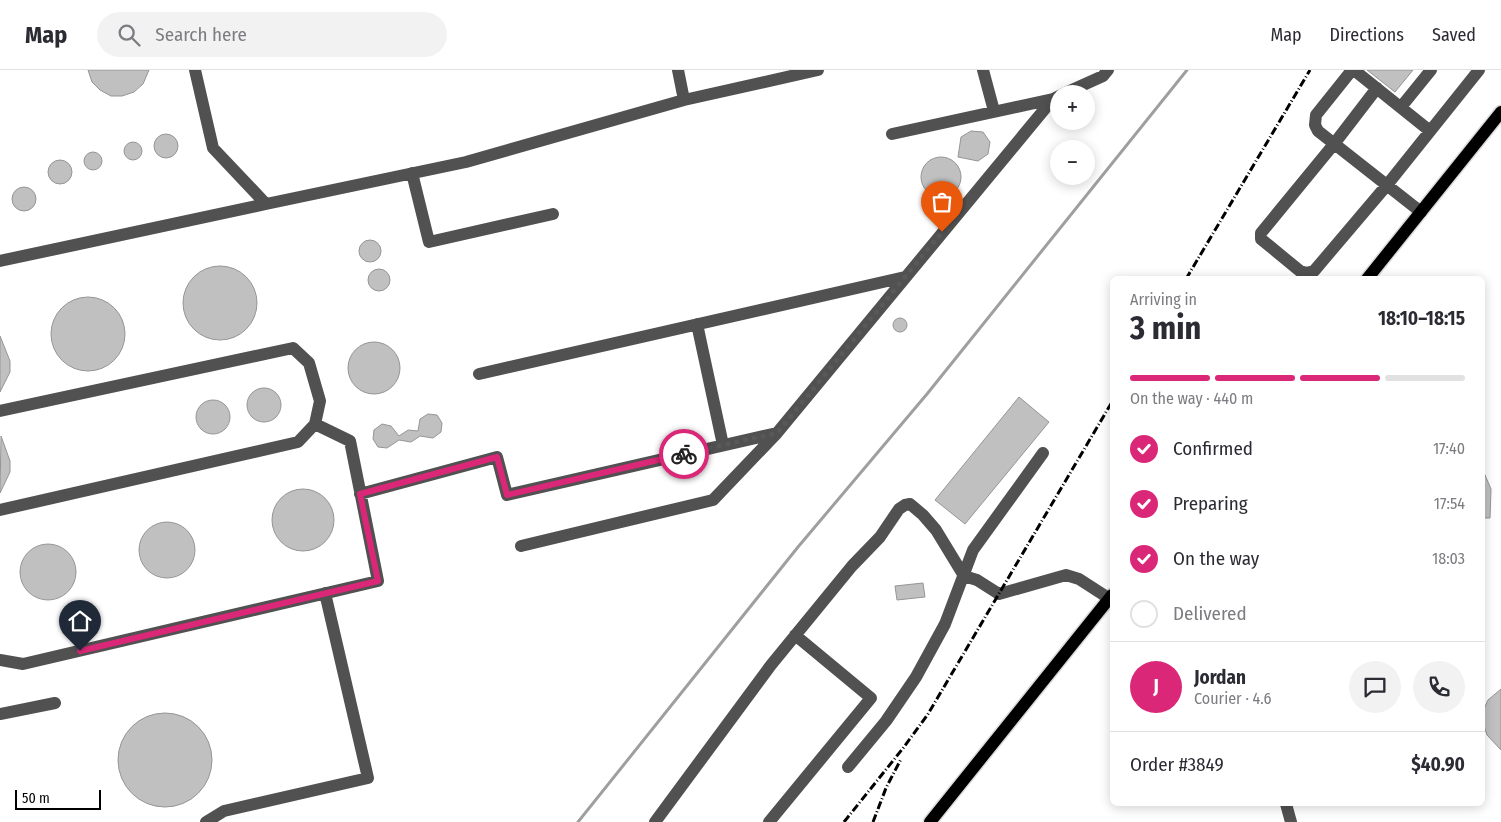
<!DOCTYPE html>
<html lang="en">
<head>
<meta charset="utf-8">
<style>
  body { margin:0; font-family:"Fira Sans Condensed",sans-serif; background:#f2f2f3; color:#2b2b33; height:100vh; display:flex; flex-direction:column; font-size:19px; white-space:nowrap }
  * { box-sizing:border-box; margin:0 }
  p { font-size:16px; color:#7c7c81 }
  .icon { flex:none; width:28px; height:28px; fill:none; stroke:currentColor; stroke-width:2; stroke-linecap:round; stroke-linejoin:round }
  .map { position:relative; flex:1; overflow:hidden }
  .details { position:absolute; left:1110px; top:206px; width:375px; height:530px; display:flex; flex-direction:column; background:#fff; border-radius:8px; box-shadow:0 2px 12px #0003 }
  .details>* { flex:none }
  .controls { position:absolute; left:1050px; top:15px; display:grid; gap:10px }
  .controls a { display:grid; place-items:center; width:45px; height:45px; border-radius:50%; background:#fff; box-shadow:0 2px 12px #0003; font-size:25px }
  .scale { position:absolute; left:15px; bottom:12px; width:86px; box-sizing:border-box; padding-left:5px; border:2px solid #000; border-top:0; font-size:14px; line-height:18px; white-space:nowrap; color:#000; -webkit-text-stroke:4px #fff; paint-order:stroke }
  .pin { position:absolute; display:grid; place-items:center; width:42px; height:42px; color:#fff; margin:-51px -21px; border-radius:50% 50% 50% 0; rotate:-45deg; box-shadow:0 0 5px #0007 }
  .pin .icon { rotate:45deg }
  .courier { position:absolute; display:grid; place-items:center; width:50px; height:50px; margin:-25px; border:4px solid #db2777; border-radius:50%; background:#fff; color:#222; box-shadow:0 1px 6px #0007 }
  .summary em { font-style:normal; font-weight:700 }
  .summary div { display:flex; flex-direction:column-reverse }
  .summary { display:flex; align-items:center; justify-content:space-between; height:85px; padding:0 20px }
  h1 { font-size:32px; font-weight:700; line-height:38px }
  .bar { display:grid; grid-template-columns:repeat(4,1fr); gap:8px 5px; align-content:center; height:60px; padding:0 20px }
  .bar i { height:6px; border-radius:4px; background:#e1e1e2 }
  .bar .current { background:#db2777 }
  .bar p { grid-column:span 4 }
  .line { display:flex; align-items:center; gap:12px; padding:0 20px; border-top:1px solid #e1e1e2 }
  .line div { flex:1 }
  .round { display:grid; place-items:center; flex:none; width:52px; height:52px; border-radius:26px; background:#f2f2f3 }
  ol { padding:0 20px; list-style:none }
  li { display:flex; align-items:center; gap:15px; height:55px }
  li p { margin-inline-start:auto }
  li .icon { padding:5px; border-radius:50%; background:#db2777; color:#fff; stroke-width:4 }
  li:last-child { color:#7c7c81 }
  li i { width:28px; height:28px; border:2px solid #e1e1e2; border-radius:50% }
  header { display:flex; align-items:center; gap:30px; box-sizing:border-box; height:70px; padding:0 25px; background:#fff; border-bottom:1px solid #e1e1e2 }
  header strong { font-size:24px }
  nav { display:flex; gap:28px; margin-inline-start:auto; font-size:18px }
  .search { width:350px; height:45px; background:#f2f2f3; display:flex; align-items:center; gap:12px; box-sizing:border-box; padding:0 18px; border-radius:28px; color:#7c7c81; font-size:19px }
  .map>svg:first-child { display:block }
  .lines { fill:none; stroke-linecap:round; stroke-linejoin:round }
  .stream { stroke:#9f9f9f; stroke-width:3 }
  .building { fill:#c0c0c0; stroke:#959595 }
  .major-casing { stroke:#dbdbdb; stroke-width:15 }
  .minor { stroke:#515151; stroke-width:12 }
  .major { stroke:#000; stroke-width:12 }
  .rail { stroke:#000; stroke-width:3; stroke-dasharray:8 2.5 1 2.5; stroke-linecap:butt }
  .done { stroke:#595959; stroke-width:5; stroke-dasharray:0 9 }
  .route { stroke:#db2777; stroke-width:6 }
</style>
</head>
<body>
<header>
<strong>Map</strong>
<div class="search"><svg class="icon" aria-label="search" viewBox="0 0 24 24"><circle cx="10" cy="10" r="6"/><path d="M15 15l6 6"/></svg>Search here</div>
<nav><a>Map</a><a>Directions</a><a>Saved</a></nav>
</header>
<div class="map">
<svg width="1501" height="752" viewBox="0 0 1501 752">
  <rect width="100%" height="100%" fill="#fff"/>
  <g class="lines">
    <path class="stream" d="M578 752 798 477 927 324 1187 0"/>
  </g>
  <path class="building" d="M88 0H149L143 14 134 22 122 26H111L100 20 92 12Z
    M1367 0H1413L1395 22Z
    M971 61 983 62 990 72 988 84 978 91 958 87 961 67Z
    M154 76a12 12 0 1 1 24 0a12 12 0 1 1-24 0Z
    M124 81a9 9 0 1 1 18 0a9 9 0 1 1-18 0Z
    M84 91a9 9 0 1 1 18 0a9 9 0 1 1-18 0Z
    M921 107a20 20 0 1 1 40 0a20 20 0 1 1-40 0Z
    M48 102a12 12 0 1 1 24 0a12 12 0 1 1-24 0Z
    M12 129a12 12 0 1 1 24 0a12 12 0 1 1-24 0Z
    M359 181a11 11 0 1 1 22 0a11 11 0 1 1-22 0Z
    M183 233a37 37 0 1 1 74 0a37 37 0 1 1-74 0Z
    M368 210a11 11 0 1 1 22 0a11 11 0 1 1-22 0Z
    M51 264a37 37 0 1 1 74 0a37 37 0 1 1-74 0Z
    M893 255a7 7 0 1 1 14 0a7 7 0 1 1-14 0Z
    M0 266 10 291V302L0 322Z
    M348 298a26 26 0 1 1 52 0a26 26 0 1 1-52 0Z
    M247 335a17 17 0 1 1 34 0a17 17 0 1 1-34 0Z
    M1019 327 1049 352 965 454 935 430Z
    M196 347a17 17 0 1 1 34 0a17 17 0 1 1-34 0Z
    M428 344 437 345 442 353 441 362 433 368 420 366 411 372 399 370 387 378 378 377 373 369 374 360 382 354 391 356 399 366 408 360 418 361 420 349Z
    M1 366 10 391V402L0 423Z
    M1482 398 1491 419 1490 448H1482Z
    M272 450a31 31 0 1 1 62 0a31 31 0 1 1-62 0Z
    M139 480a28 28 0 1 1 56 0a28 28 0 1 1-56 0Z
    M20 502a28 28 0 1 1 56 0a28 28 0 1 1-56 0Z
    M923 513 925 527 897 530 895 516Z
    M1501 619V680L1487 665 1483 653V641L1488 630Z
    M118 690a47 47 0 1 1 94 0a47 47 0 1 1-94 0Z"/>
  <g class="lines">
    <g class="major-casing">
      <path id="major" d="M1367 209 1501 42
        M930 752 1112 525"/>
    </g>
    <path class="minor" d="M195 0 213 78 266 134 466 92 684 30 818 0
      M678 0 684 30
      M983 0 994 41
      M1352 0 1316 45 1315 55 1318 61 1421 142
      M1354 0 1430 61
      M1377 18 1334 74 1261 163V169L1300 201 1306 203 1314 201 1387 115 1479 0
      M1063 24 1103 6 1108 0
      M1401 37 1431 0
      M892 64 1053 29
      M412 103 429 172 553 144
      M0 191 266 134
      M697 254 723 375
      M479 304 905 207
      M0 341 293 278 309 293 320 331 315 354 298 372 0 440
      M360 424 497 387 507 425 777 363
      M521 476 713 430 777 363 1053 29 1059 26
      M0 590 23 594 378 511 350 371 315 354
      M0 644 55 633
      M848 697 886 651 916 607 945 554 973 480 1043 383
      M1286 734 1291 752
      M206 752 224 741 368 708 325 523
      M655 752 771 595 852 496 880 467 899 439 905 435 910 434 923 445 936 460 964 506 977 510 999 524 1066 505 1079 509 1110 529
      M769 752 871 628 795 565"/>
    <use href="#major" class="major"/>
    <path class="rail" d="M1186 209 1310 0
      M844 752 904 677 928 644 1112 332
      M873 752 886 718 901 689"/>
  </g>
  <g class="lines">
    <path class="done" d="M684 384 777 363 942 162"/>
    <path class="route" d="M80 581 378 511 360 424 497 387 507 425 684 384"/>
  </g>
</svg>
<div class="controls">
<a>+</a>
<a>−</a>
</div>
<div class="scale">50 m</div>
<div class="pin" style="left:942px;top:162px;background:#ea580c"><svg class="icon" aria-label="bag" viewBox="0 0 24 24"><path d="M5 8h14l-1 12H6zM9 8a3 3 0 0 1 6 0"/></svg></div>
<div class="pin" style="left:80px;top:581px;background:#1f2937"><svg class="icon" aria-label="home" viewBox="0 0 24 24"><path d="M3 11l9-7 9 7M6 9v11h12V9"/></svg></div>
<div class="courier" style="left:684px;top:384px"><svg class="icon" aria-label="bike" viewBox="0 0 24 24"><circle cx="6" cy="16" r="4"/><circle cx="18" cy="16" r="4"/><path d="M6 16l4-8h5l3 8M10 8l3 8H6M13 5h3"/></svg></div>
<section class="details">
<div class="summary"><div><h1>3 min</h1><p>Arriving in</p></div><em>18:10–18:15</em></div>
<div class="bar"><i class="current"></i><i class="current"></i><i class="current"></i><i></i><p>On the way · 440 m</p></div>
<ol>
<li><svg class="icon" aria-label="check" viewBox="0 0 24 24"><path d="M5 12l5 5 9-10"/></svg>Confirmed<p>17:40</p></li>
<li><svg class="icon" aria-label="check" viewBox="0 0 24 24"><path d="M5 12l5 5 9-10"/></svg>Preparing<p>17:54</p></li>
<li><svg class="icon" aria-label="check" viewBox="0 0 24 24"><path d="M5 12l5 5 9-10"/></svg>On the way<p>18:03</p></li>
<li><i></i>Delivered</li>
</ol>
<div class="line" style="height:90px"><b class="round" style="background:#db2777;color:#fff">J</b><div><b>Jordan</b><p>Courier · 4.6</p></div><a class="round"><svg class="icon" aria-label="chat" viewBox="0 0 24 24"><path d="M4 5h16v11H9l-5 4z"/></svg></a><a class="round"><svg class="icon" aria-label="phone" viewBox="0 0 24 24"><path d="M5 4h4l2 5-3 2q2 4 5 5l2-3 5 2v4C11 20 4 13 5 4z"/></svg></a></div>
<div class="line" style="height:65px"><div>Order #3849</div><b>$40.90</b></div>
</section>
</div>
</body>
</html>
